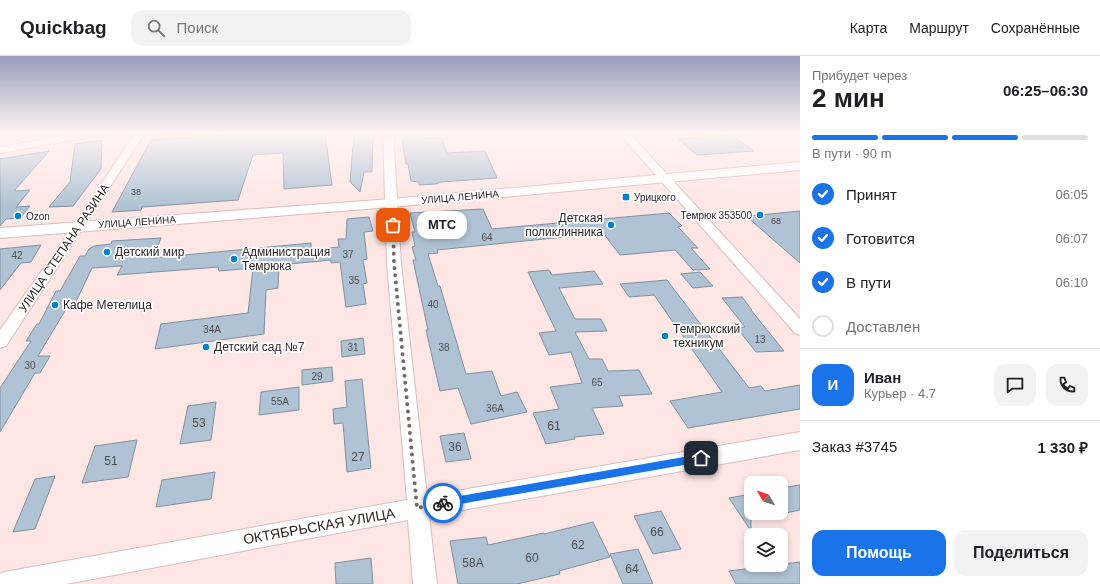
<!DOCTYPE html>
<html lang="ru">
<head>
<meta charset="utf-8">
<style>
  body { margin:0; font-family:Helvetica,sans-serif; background:#f2f2f2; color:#202124; height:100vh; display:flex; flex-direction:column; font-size:15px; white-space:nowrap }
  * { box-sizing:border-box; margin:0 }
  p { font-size:13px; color:#757577 }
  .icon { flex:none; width:22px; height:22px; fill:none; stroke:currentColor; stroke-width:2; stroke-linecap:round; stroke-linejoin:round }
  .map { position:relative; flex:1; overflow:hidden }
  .sheet { display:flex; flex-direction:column; background:#fff; width:300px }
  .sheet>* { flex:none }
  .needle { width:26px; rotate:309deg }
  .controls { position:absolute; left:744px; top:420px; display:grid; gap:8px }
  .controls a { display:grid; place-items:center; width:44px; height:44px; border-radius:8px; background:#fff; box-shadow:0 2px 6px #0003; font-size:20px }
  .pin { position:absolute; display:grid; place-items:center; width:34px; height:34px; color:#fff; margin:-17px; border-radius:8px; box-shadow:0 2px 6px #0006 }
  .courier { position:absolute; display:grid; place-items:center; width:40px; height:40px; margin:-20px; border:3px solid #1a73e8; border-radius:50%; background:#fff; color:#222; box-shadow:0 1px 5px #0007 }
  .bubble { position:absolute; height:28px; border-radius:12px; background:#fff; box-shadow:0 2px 6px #0003; font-size:13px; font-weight:700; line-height:28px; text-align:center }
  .summary em { font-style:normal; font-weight:700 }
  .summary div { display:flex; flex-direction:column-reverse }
  .summary { display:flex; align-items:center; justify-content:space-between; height:68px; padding:0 12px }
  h1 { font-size:26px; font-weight:700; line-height:30px }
  .bar { display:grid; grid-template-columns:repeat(4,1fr); gap:6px 4px; align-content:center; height:48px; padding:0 12px }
  .bar i { height:5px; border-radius:3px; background:#e0e0e0 }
  .bar .current { background:#1a73e8 }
  .bar p { grid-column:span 4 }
  .line { display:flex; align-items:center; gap:10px; padding:0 12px; border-top:1px solid #e0e0e0 }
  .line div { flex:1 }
  .round { display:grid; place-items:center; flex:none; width:42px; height:42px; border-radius:12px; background:#f2f2f2 }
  ol { padding:0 12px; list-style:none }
  li { display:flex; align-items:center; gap:12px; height:44px }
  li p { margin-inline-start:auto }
  li .icon { padding:4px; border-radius:50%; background:#1a73e8; color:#fff; stroke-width:4 }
  li:last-child { color:#757577 }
  li i { width:22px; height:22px; border:2px solid #e0e0e0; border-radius:50% }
  .primary-button { display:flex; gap:8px; margin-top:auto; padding:8px 12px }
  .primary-button a { flex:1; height:46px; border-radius:12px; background:#1a73e8; color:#fff; font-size:16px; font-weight:700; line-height:46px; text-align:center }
  .primary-button a+a { background:#f2f2f2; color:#202124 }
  header { display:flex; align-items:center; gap:24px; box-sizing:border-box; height:56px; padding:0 20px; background:#fff; border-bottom:1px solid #e0e0e0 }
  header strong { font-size:19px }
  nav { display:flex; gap:22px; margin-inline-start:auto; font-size:14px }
  .search { width:280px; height:36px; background:#f2f2f2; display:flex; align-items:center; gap:10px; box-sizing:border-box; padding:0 14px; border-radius:12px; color:#757577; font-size:15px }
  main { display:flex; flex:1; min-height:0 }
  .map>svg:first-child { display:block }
  .building { fill:#afc3d4; stroke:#7e91a1 }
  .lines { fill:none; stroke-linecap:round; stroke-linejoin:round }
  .minor-casing { stroke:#d9bdbb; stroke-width:2 }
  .tertiary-casing { stroke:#d9bdbb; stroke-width:2 }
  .minor { fill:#fff; fill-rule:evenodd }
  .tertiary { fill:#fff; fill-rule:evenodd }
  .route { fill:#1a73e8 }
  .done { stroke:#776867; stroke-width:4; stroke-dasharray:0 7.2 }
  .poi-dot { fill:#0183cb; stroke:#fff; stroke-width:1.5 }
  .labels { text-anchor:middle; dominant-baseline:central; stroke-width:3.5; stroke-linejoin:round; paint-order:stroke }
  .far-number-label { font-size:9px; fill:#4e4c4f }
  .far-street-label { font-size:10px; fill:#2e2423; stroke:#fff }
  .far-poi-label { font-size:10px; fill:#2e2423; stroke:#fff; text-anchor:start }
  .number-label { font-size:10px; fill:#4e4c4f }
  .poi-label { font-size:12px; fill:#2e2423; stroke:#fff; text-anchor:start }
  .street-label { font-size:12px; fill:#2e2423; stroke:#fff }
  .near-number-label { font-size:12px; fill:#4e4c4f }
  .near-street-label { font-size:14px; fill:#2e2423; stroke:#fff }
</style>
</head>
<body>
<header>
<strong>Quickbag</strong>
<div class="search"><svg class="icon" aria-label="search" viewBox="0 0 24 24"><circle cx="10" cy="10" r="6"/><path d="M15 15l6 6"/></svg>Поиск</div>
<nav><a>Карта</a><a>Маршрут</a><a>Сохранённые</a></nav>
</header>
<main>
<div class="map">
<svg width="800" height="528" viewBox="0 0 800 528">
  <rect width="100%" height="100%" fill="#fee6e4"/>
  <path class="building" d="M254 77H325L332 129 284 133 283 97 253 99 238 144 142 151 141 154 112 156 151 84Z
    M354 77H373L372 116H364L360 136 350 126Z
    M404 77H423L424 82H442L447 97 485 95 497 122 441 126 436 128 419 129V126L411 125 408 108H406L402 83H404Z
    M732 79 754 95 697 99 678 83Z
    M102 84 101 113 73 150 49 151 70 126 75 88Z
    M49 95 14 135 30 134 16 151 30 150 20 162 6 163 0 170V103Z
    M483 153 492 173 669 157 682 170 678 171 698 192H691L710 213 693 214 675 194 620 199 603 177 437 194 438 197 428 198 438 230H440L466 318 492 315 501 340 517 336 527 356 471 368 458 332 440 335 426 274H428L413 204H416L412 191 415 190 412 176H415L410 157Z
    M800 155V207L746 160 760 159Z
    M369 161 373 175 364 176 367 203 363 204 367 227 363 228 366 248 346 251 340 206 331 207V204L279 209 278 232 266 234 264 278 155 293 161 268 248 257 253 212 219 215 218 211 117 219 122 210 92 212 73 252 66 253 38 300H50L40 317H35L0 376V332L31 285H26L37 268H39L56 235H60L80 200H85L89 193 94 190 111 188 112 185 161 182 153 202 311 187V194L339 191 338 183H346L347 163Z
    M41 189 31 206 21 207 0 234V193Z
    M549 214 552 219 594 215 603 228 559 232 575 263H601L607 275 575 276 589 303H602L608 315 639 314 652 338 619 340 623 350 592 352 604 378 574 381 575 383 546 388 533 357 559 353 550 331 582 327 571 296 549 299 539 277 556 275 528 216Z
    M700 216 713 230 693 232 681 218Z
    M667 224 749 332 761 330 765 335 800 329V353L688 372 670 345 722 336 654 239 629 241 620 228Z
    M742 241 752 254H751L784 295 756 296 737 272 745 271 722 242Z
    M363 282 365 298 342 301 341 285Z
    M332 311 333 325 302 329V314Z
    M362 323 371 412 347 416 343 367 334 368 333 353 347 351 345 325Z
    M299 331V354L259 359 261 336Z
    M216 346 211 384 180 388 188 350Z
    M464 377 471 403 446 406 440 380Z
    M137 384 128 421 82 427 95 390Z
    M215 416 211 443 156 451 162 424Z
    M55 420 35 473 13 476 35 423Z
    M800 429V454L781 458V432Z
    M751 438V475L729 442Z
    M661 455 681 493 653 498 634 460Z
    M593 466 610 501 559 515 560 518 517 528H458L450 485 486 481 488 489 544 477V478Z
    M638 493 653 528H623L610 498Z
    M371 502 373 528H336L335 507Z
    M800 506V528H736L729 515Z"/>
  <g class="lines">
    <g class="minor-casing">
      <path id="minor" d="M80 77H101L96 80 0 97V91Z
        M135 77H145L6 290 0 292V274L81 159Z
        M383 77H393L401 207 427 440 800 376V394L429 460 437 528H413L408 464 66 528H0V518L4 516 407 444 387 207Z
        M619 77H629L800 263V279L795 277Z"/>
    </g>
    <g class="tertiary-casing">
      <path id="tertiary" d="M800 106V114L391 151 0 182V172L391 143Z"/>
    </g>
    <use href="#minor" class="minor"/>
    <use href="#tertiary" class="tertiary"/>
  </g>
  <linearGradient id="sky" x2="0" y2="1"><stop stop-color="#989dbb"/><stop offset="0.51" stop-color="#fff4f3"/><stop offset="1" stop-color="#fff4f3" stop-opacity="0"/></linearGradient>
  <rect width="800" height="151" fill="url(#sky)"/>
  <path class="route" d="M701 398 705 402 701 406 443 451 440 450 439 447 440 444 443 443Z"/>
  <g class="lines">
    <path class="done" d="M393 169 394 207 417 452 443 447"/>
  </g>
  <g class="poi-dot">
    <rect x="622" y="137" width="8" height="8" rx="2"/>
    <circle cx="760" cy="159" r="4"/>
    <circle cx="18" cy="160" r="4"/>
    <circle cx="611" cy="169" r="4"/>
    <circle cx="107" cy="196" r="4"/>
    <circle cx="234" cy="203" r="4"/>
    <circle cx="55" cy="249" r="4"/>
    <circle cx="665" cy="280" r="4"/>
    <circle cx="206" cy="291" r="4"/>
  </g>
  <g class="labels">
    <g class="far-number-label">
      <text x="136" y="136">38</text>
      <text x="776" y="165">68</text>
    </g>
    <g class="far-street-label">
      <text transform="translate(460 141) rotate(-5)">УЛИЦА ЛЕНИНА</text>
      <text transform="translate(137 166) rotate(-4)">УЛИЦА ЛЕНИНА</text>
    </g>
    <g class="far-poi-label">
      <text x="634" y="141">Урицкого</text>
      <text x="752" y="159" text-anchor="end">Темрюк 353500</text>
      <text x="26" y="160">Ozon</text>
    </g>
    <g class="number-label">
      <text x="487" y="181">64</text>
      <text x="348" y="198">37</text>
      <text x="17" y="199">42</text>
      <text x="354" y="224">35</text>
      <text x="433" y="248">40</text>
      <text x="212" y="273">34А</text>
      <text x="760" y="283">13</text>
      <text x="353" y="291">31</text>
      <text x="444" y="291">38</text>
      <text x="30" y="309">30</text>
      <text x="317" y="320">29</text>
      <text x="597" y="326">65</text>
      <text x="280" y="345">55А</text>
      <text x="495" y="352">36А</text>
    </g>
    <g class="poi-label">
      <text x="603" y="162" text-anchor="end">Детская<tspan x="603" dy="14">поликлинника</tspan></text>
      <text x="115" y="196">Детский мир</text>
      <text x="242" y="196">Администрация<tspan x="242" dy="14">Темрюка</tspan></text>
      <text x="63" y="249">Кафе Метелица</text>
      <text x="673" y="273">Темрюкский<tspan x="673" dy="14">техникум</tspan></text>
      <text x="214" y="291">Детский сад №7</text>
    </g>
    <g class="street-label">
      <text transform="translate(64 192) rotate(-56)">УЛИЦА СТЕПАНА РАЗИНА</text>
    </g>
    <g class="near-number-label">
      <text x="199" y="367">53</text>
      <text x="554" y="370">61</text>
      <text x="455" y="391">36</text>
      <text x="358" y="401">27</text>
      <text x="111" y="405">51</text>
      <text x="657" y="476">66</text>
      <text x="578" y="489">62</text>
      <text x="532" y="502">60</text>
      <text x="473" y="507">58А</text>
      <text x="632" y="513">64</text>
    </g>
    <g class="near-street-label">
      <text transform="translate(319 470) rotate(-10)">ОКТЯБРЬСКАЯ УЛИЦА</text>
    </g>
  </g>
</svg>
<div class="controls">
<a><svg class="needle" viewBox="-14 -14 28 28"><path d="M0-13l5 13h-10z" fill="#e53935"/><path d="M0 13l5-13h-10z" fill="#757577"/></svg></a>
<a><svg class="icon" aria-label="layers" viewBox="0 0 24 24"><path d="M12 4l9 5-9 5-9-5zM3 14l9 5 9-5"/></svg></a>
</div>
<div class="pin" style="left:393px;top:169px;background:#ea580c"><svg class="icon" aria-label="bag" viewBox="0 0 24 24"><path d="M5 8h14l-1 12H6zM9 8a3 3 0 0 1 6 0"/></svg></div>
<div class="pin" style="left:701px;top:402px;background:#1f2937"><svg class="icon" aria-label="home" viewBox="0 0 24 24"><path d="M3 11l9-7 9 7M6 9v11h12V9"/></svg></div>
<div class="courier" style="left:443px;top:447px"><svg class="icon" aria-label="bike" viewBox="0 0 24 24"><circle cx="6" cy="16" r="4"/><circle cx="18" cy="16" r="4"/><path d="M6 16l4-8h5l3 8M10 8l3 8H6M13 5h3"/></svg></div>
<div class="bubble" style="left:417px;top:155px;width:50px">МТС</div>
</div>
<section class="sheet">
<div class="summary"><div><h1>2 мин</h1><p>Прибудет через</p></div><em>06:25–06:30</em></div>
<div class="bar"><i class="current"></i><i class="current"></i><i class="current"></i><i></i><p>В пути · 90 m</p></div>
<ol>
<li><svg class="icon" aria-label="check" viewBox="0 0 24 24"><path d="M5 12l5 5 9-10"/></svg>Принят<p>06:05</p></li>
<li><svg class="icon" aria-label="check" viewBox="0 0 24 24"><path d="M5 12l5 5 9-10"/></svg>Готовится<p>06:07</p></li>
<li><svg class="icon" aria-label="check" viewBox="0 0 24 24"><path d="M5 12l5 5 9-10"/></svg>В пути<p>06:10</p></li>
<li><i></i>Доставлен</li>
</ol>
<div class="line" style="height:72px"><b class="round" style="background:#1a73e8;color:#fff">И</b><div><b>Иван</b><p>Курьер · 4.7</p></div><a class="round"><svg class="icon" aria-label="chat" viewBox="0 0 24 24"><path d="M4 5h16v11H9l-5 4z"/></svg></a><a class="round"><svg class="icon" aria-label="phone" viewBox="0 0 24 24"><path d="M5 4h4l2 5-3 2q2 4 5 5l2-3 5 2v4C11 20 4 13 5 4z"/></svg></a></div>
<div class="line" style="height:52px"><div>Заказ #3745</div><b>1 330 ₽</b></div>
<div class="primary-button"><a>Помощь</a><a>Поделиться</a></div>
</section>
</main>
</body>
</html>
